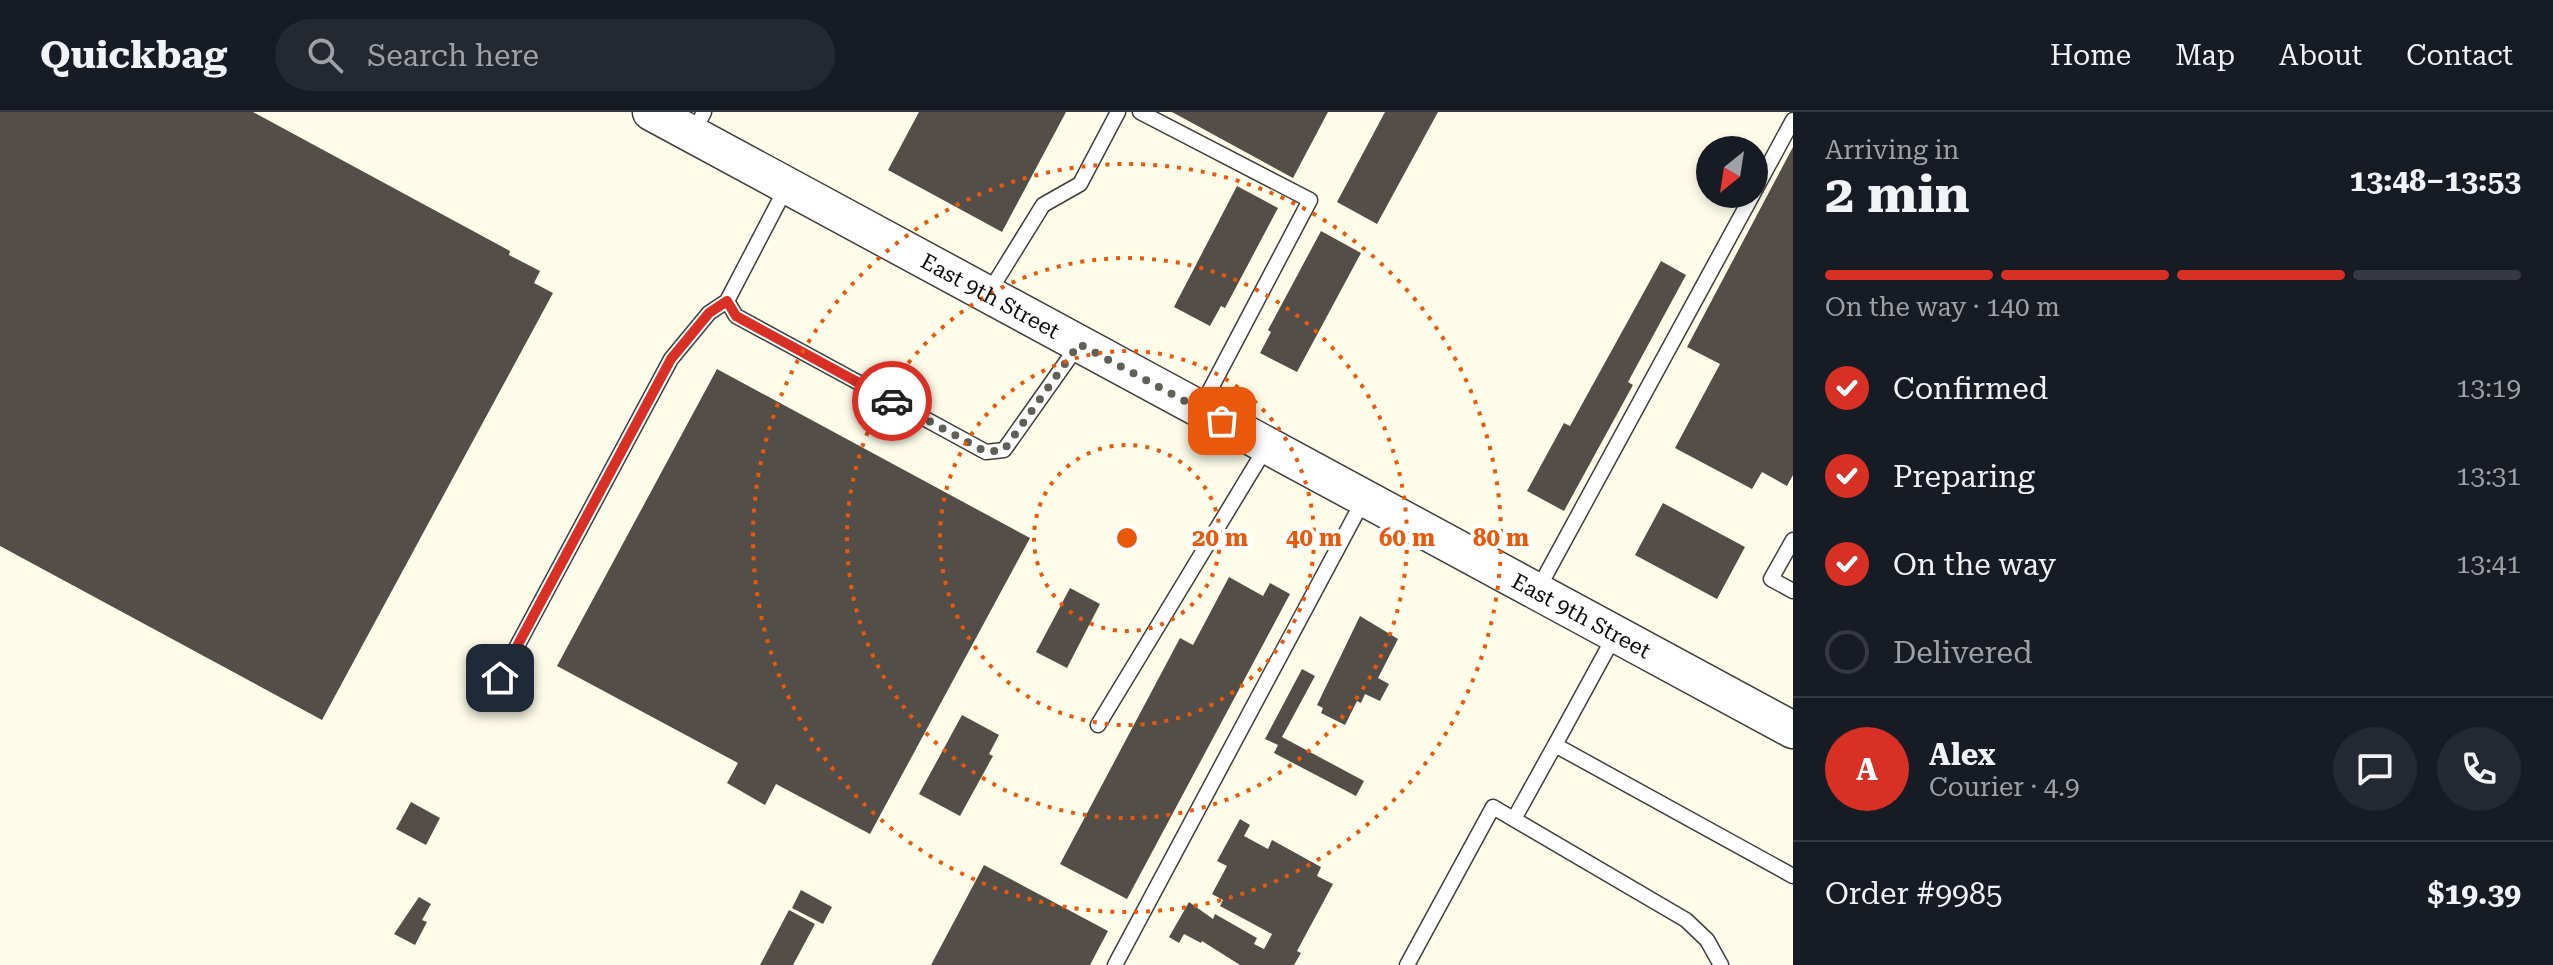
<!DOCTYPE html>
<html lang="en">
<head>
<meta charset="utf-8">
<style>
  body { margin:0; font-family:"Roboto Serif",serif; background:#242831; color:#f1f3f6; height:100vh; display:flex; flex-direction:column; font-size:30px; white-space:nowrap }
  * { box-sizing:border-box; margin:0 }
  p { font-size:26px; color:#9ea1a6 }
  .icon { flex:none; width:44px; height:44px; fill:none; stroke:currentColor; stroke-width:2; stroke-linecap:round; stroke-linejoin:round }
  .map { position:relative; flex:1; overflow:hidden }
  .side { display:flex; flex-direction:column; background:#171b24; width:760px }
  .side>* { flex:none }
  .needle { width:52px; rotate:210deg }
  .buttons { position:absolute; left:1696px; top:24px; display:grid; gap:16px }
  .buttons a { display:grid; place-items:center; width:72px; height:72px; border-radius:50%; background:#171b24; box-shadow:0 4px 12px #0003; font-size:40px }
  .pin { position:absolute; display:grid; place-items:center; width:68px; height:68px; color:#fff; margin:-34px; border-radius:16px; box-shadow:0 4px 12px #0006 }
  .courier { position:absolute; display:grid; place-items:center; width:80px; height:80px; margin:-40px; border:6px solid #d93025; border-radius:50%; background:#fff; color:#222; box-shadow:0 2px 10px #0007 }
  .overview em { font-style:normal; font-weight:700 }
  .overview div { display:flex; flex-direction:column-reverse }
  .overview { display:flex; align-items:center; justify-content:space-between; height:136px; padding:0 32px }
  h1 { font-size:52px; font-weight:700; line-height:60px }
  .bar { display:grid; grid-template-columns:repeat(4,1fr); gap:12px 8px; align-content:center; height:96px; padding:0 32px }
  .bar i { height:10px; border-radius:6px; background:#363941 }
  .bar .on { background:#d93025 }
  .bar p { grid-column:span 4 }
  .line { display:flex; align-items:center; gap:20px; padding:0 32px; border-top:2px solid #363941 }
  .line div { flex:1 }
  .round { display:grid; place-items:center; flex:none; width:84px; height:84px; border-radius:42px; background:#242831 }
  ol { padding:0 32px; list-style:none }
  li { display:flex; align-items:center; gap:24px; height:88px }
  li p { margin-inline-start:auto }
  li .icon { padding:8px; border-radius:50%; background:#d93025; color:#fff; stroke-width:4 }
  li:last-child { color:#9ea1a6 }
  li i { width:44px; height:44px; border:4px solid #363941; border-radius:50% }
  header { display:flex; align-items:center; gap:48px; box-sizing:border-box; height:112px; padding:0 40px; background:#171b24; border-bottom:2px solid #363941 }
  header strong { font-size:38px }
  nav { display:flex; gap:44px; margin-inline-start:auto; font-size:28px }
  .search { width:560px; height:72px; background:#242831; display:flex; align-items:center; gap:20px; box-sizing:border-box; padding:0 28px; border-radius:44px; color:#9ea1a6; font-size:30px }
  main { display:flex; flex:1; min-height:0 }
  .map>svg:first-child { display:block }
  .building { fill:#544e48 }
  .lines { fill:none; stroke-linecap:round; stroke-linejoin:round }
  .service-casing { stroke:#3e3e3e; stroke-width:17 }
  .tertiary-casing { stroke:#3e3e3e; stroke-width:39 }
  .service { stroke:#fff; stroke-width:14 }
  .tertiary { stroke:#fff; stroke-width:36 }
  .done { stroke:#606059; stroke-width:8; stroke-dasharray:0 14.4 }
  .route { stroke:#d93025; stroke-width:10 }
  .ring { fill:none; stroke:#e8590c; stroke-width:4; stroke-dasharray:4 8 }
  .labels { text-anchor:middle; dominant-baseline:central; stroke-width:8; stroke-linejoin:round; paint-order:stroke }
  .street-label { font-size:22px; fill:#0b0b0b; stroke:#fff }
  .centre { fill:#e8590c; stroke:#fff; stroke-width:4 }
  .ring-label { font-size:24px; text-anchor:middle; font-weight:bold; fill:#e8590c; stroke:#fff; stroke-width:8; stroke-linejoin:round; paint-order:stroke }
</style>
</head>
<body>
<header>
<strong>Quickbag</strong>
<div class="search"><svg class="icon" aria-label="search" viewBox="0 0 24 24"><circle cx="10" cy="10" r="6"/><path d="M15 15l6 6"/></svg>Search here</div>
<nav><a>Home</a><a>Map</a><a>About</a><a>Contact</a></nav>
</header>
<main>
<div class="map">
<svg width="1793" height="853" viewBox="0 0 1793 853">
  <rect width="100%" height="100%" fill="#fffdea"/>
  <path class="building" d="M0 0H253L510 139 509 143 540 159 534 171 553 181 322 608 0 434Z
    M919 0H1066L1002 120 888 58Z
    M1172 0H1328L1293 66Z
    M1385 0H1438L1377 112 1337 90Z
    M1793 35V363L1787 374 1762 360 1752 377 1675 336 1720 252 1687 235Z
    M1237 74 1278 96 1225 196 1221 194 1210 214 1174 195Z
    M1321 119 1361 141 1297 260 1260 241 1271 220 1268 218Z
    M1661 149 1686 163 1628 270 1633 273 1564 399 1527 379 1564 311 1570 314Z
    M717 257 1030 426 870 722 776 672 765 693 727 671 738 651 557 554Z
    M1663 391 1745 435 1717 487 1635 443Z
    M1229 465 1263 484 1270 471 1290 482 1127 787 1060 752 1180 526 1193 533Z
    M1070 476 1100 492 1067 556 1036 540Z
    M1360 504 1398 527 1378 566 1389 572 1380 589 1365 582 1361 591 1357 589 1345 613 1321 601 1323 596 1317 593Z
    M1302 557 1315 564 1282 625 1364 669 1356 684 1274 641 1278 633 1265 627Z
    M962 603 999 623 989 642 993 644 960 704 919 682Z
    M411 690 440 706 426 733 396 717Z
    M1240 707 1250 713 1244 724 1268 737 1272 728 1321 755 1317 764 1333 772 1297 839 1301 841 1294 853H1240L1202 829 1201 831 1184 822 1179 831 1169 825 1189 790 1213 807 1215 802 1257 826 1254 832 1264 837 1272 822 1220 794 1223 788 1212 782 1227 754 1217 749Z
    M984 753 1108 819 1090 853H931Z
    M801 778 832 795 823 812 792 796Z
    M419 785 431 792 422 808 427 810 415 833 394 822Z
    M789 798 815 812 793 853H760Z"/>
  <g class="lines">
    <g class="service-casing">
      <path id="service" d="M1140 0 1310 88 1200 297
        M693 22 704 0
        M787 74 727 189 736 204 986 340 1004 338 1079 232
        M1754 80 1793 8
        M988 182 1043 93 1080 72 1118 0
        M1793 428 1771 467 1793 479
        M1537 479 1753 82
        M1615 523 1555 633 1793 764
        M500 566 671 247 709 201 727 189
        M1098 613 1267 334
        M1514 707 1555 633
        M1115 853 1364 387
        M1407 853 1493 695 1686 808 1707 828 1721 853"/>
    </g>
    <g class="tertiary-casing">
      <g id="tertiary">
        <path id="s1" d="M651 0 1793 618"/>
      </g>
    </g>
    <use href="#service" class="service"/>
    <use href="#tertiary" class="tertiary"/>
  </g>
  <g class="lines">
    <path class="done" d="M892 289 986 340 1004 338 1079 232 1222 309"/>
    <path class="route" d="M500 566 671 247 709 201 727 189 736 204 892 289"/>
  </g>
  <g class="ring">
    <circle cx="1127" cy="426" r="93"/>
    <circle cx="1127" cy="426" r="187"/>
    <circle cx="1127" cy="426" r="280"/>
    <circle cx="1127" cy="426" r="374"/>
  </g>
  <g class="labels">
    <g class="street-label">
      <text stroke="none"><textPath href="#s1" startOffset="386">East 9th Street</textPath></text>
      <text stroke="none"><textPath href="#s1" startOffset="1058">East 9th Street</textPath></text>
    </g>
  </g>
  <circle cx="1127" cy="426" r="12" class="centre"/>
  <g class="ring-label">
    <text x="1220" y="434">20 m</text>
    <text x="1314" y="434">40 m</text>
    <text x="1407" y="434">60 m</text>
    <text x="1501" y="434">80 m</text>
  </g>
</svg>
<div class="buttons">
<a><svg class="needle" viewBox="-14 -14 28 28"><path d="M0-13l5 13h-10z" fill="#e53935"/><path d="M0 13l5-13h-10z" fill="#9ea1a6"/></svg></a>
</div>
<div class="pin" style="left:1222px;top:309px;background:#ea580c"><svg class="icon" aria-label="bag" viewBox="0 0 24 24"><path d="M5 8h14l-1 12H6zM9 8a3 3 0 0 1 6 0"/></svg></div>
<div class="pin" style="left:500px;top:566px;background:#1f2937"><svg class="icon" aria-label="home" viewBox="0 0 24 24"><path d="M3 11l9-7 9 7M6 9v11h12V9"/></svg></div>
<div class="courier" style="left:892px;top:289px"><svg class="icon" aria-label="car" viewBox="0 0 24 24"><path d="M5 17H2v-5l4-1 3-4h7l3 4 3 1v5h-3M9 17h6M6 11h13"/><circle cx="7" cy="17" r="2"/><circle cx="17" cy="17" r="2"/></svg></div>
</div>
<section class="side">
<div class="overview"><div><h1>2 min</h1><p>Arriving in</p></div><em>13:48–13:53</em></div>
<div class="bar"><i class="on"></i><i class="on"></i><i class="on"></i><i></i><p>On the way · 140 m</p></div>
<ol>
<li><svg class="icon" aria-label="check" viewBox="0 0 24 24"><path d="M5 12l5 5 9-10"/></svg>Confirmed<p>13:19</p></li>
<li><svg class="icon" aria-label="check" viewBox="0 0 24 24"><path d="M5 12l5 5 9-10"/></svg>Preparing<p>13:31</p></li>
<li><svg class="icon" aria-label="check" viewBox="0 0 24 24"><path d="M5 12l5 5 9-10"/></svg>On the way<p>13:41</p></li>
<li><i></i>Delivered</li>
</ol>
<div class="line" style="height:144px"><b class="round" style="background:#d93025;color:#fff">A</b><div><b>Alex</b><p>Courier · 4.9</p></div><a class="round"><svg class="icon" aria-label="chat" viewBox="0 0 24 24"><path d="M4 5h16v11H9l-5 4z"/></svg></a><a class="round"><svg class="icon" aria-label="phone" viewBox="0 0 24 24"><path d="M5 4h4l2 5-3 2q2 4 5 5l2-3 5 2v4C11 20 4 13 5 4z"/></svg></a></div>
<div class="line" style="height:104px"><div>Order #9985</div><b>$19.39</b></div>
</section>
</main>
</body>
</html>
